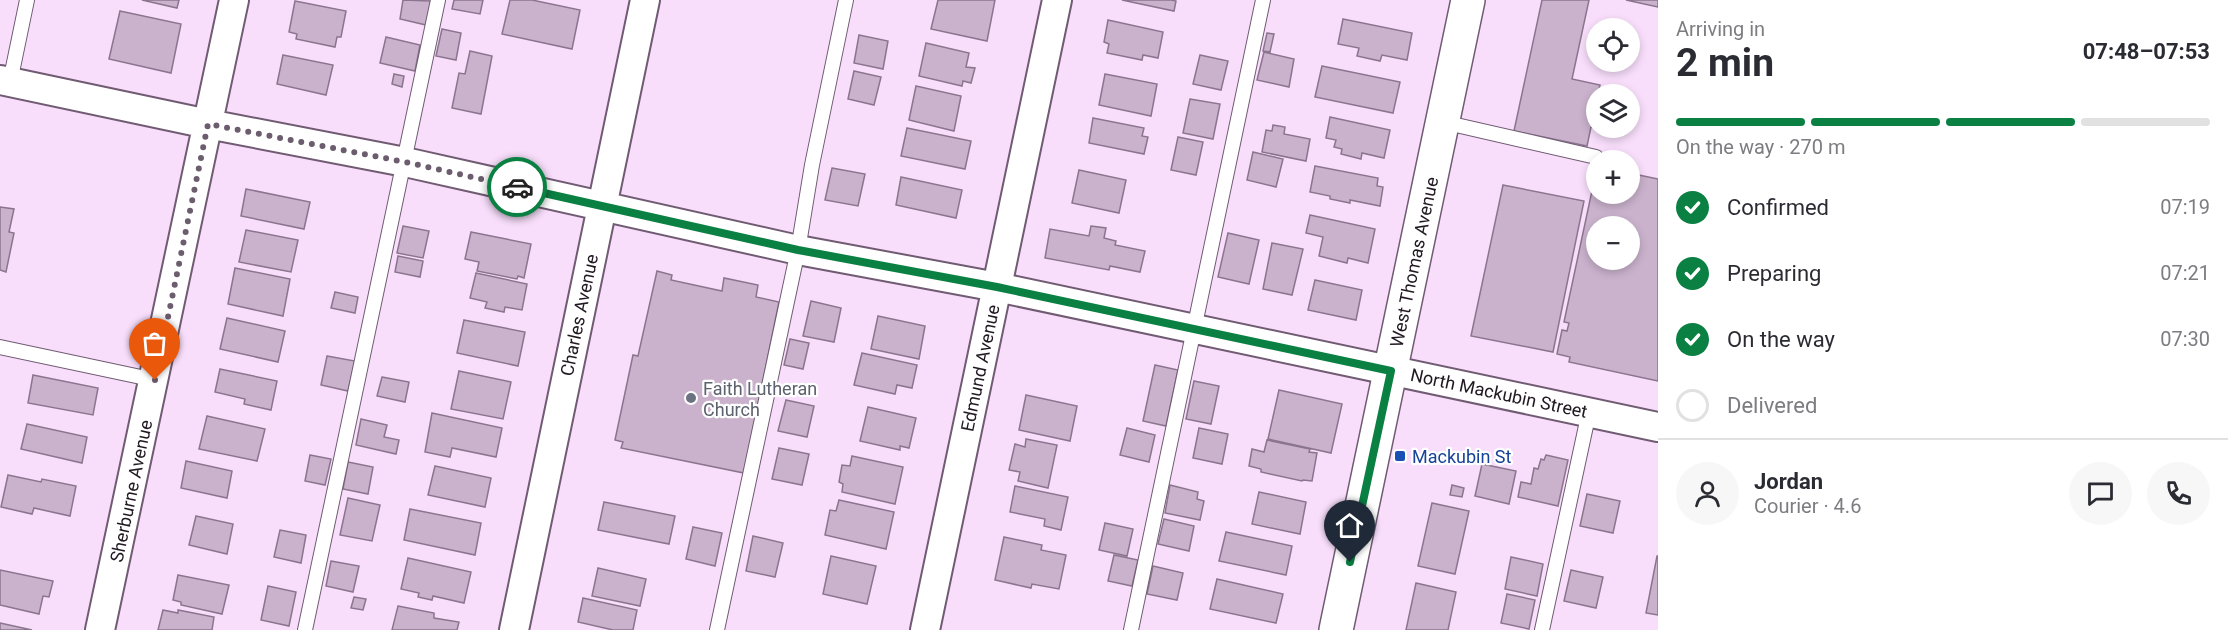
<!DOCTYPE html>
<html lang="en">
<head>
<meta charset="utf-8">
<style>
  body { margin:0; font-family:Roboto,sans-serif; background:#f7f7f7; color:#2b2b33; height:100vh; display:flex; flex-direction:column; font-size:22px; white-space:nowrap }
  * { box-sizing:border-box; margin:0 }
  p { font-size:20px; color:#7c7c81 }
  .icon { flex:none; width:33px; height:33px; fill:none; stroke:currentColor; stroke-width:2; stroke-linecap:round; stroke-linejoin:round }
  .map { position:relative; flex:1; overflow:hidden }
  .drawer { display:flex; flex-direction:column; background:#fff; width:570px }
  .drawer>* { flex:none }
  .buttons { position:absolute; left:1586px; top:18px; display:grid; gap:12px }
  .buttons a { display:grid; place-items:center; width:54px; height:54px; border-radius:50%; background:#fff; box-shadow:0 3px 9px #0003; font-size:30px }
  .pin { position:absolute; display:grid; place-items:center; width:51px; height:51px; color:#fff; margin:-62px -26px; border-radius:50% 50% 50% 0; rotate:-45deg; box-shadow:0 0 6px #0007 }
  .pin .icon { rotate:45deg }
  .courier { position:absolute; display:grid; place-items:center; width:60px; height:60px; margin:-30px; border:4px solid #0b8043; border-radius:50%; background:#fff; color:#222; box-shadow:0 2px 8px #0007 }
  .overview em { font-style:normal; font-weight:700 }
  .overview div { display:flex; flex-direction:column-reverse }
  .overview { display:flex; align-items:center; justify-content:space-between; height:102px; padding:0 18px }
  h1 { font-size:39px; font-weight:700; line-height:45px }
  .bar { display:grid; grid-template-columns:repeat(4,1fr); gap:9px 6px; align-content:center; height:72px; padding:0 18px }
  .bar i { height:8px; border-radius:4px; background:#e1e1e2 }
  .bar .active { background:#0b8043 }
  .bar p { grid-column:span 4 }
  .line { display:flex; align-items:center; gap:15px; padding:0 18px; border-top:2px solid #e1e1e2 }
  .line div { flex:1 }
  .round { display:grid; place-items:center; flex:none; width:63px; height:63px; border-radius:32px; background:#f7f7f7 }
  ol { padding:0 18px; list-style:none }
  li { display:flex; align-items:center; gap:18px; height:66px }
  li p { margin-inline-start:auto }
  li .icon { padding:6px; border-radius:50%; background:#0b8043; color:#fff; stroke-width:4 }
  li:last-child { color:#7c7c81 }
  li i { width:33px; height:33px; border:3px solid #e1e1e2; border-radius:50% }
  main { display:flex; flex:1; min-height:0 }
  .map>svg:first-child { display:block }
  .building { fill:#cab2cd; stroke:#8b758e; stroke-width:1.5; fill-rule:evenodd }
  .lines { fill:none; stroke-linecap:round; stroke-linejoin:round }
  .lane-casing { stroke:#705b73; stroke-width:16 }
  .street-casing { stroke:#705b73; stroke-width:32 }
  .secondary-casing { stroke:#705b73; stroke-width:36 }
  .lane { stroke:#fff; stroke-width:14 }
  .street { stroke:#fff; stroke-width:28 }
  .secondary { stroke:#fff; stroke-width:33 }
  .done { stroke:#6c5d6e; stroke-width:6; stroke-dasharray:0 10.8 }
  .route { stroke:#0b8043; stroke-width:8 }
  .worship-dot { fill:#6b7280; stroke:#fff; stroke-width:2 }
  .transit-dot { fill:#1a4fb4; stroke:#fff; stroke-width:2 }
  .labels { text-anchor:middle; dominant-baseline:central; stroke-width:4.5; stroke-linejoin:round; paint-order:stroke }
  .street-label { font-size:18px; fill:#211822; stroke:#fff }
  .worship-label { font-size:18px; fill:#5b616d; stroke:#fff; text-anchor:start }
  .transit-label { font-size:18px; fill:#164399; stroke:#fff; text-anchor:start }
</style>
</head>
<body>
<main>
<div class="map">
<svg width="1658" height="630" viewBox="0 0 1658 630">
  <rect width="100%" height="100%" fill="#f8defb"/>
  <path class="building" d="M142 0H179L177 8Z
    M403 0 431 1 426 25 400 19Z
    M454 0H483L480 14 452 9Z
    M510 0H532L580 10 572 49 502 34Z
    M938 0H995L987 41 931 29Z
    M1122 0H1171L1176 1 1174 11Z
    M1542 0H1589L1572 79 1600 85 1598 94H1596V128H1625L1624 134 1591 127 1587 146 1514 131Z
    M1626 0H1658V7Z
    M295 1 346 11 341 37H337L335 47 296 39 297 34 289 32Z
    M120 11 181 24 171 73 109 59Z
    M1343 19 1412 33 1407 60 1382 55 1380 61 1357 56 1359 48 1338 44Z
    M1108 20 1163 32 1158 58 1143 55 1142 60 1107 53 1109 44 1104 42Z
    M442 29 461 33 456 60 436 56Z
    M1267 33 1274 34 1270 52 1263 51Z
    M859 35 888 41 883 69 854 63Z
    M386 37 420 45 415 71 380 63Z
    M926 43 969 53 966 67 975 68 971 83 963 81 962 86 919 76Z
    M470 51 492 56 481 114 452 108 459 73 465 74Z
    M1264 52 1294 59 1289 87 1257 80Z
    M283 55 333 65 326 95 277 84Z
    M1200 55 1228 61 1221 90 1193 84Z
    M1322 66 1400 82 1393 113 1315 97Z
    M854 71 881 77 874 105 848 99Z
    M394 74 404 76 402 87 392 84Z
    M1105 74 1157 84 1151 116 1099 105Z
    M916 86 961 96 954 131 909 120Z
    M1190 99 1220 104 1213 139 1183 133Z
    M1330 117 1390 130 1384 158 1362 153 1361 159 1341 154 1342 149 1334 147 1336 140 1326 138Z
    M1093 118 1144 128 1142 136 1148 137 1144 154 1089 143Z
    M1273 125 1285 127 1284 134 1310 139 1306 161 1262 152 1266 130 1272 131Z
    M907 128 971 141 965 169 901 156Z
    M1178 137 1203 142 1196 175 1171 170Z
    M1253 152 1283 159 1276 187 1247 180Z
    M1315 166 1378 178 1377 186 1383 187 1380 206 1350 200V203L1330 199V196L1310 192Z
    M832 168 865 174 858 206 825 200Z
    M1079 170 1126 180 1119 213 1072 203Z
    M1596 172V194H1629V173L1658 179V381L1569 362 1570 357 1557 354 1562 330 1567 331 1569 323 1564 322ZM1596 226H1629V260H1596Z
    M901 177 962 190 956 218 896 205Z
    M1503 185 1584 201 1553 352 1471 336Z
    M246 189 310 202 304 229 241 216Z
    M0 207 14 209 9 232 14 233 6 272 0 270Z
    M1310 215 1375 229 1368 263 1348 258 1347 263 1319 256 1323 237 1306 233Z
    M403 226 429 231 423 258 397 253Z
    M1091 226 1106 228 1104 238 1116 241 1115 245 1145 251 1140 272 1110 266 1109 270 1045 258 1050 229 1089 236Z
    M246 230 298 240 291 272 239 262Z
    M471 232 531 244 524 278 518 276 517 279 477 271 479 262 465 259Z
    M1228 233 1259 240 1249 284 1218 277Z
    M1272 243 1303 249 1292 295 1263 289Z
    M398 256 423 261 420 277 395 272Z
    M235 268 290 279 283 316 228 304Z
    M657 271 672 275 671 280 722 291 724 278 758 285 756 297 779 302 744 473 621 448 623 442 615 440 633 355 638 356Z
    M476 273 527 284 522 310 505 307 504 312 485 308 487 302 470 298Z
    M1315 280 1362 290 1356 320 1308 310Z
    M335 292 358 297 355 313 331 308Z
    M811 301 841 308 834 342 803 336Z
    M878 316 925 326 919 359 871 349Z
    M227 318 285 331 278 362 220 349Z
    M464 320 525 332 518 366 457 353Z
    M790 339 809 343 803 369 784 365Z
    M862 353 917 365 912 388 897 385 895 394 854 385Z
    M327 356 355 361 348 391 321 385Z
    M1155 365 1178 370 1166 426 1143 421Z
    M220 369 277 381 271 410 244 404 245 399 215 392Z
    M459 371 511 382 503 419 451 409Z
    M33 375 98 388 93 415 28 403Z
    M382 377 409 382 405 402 377 396Z
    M1194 381 1219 386 1211 424 1186 419Z
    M1279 390 1342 404 1331 453 1268 439Z
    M1026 395 1077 406 1070 441 1019 430Z
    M786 400 814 406 807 437 778 431Z
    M868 407 916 418 909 448 900 446V450L860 441Z
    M432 413 502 428 496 457 452 448 450 457 425 452Z
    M207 416 265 429 257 461 199 449Z
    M361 419 387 425 384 437 399 440 396 454 356 445Z
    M27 424 87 437 82 463 21 449Z
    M1127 428 1155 435 1149 462 1120 455Z
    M1199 428 1228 434 1222 464 1193 458Z
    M1026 439 1057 445 1048 488 1018 481 1020 472 1009 470 1015 444 1025 447Z
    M1267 440 1310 449 1309 452 1317 453 1312 481 1303 480 1302 481 1261 472V469L1249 466 1252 449 1264 452Z
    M779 448 809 454 802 485 772 479Z
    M310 455 331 459 325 485 305 481Z
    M1546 455 1568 460 1558 506 1518 497 1521 482 1531 484 1534 468 1538 469 1541 459 1544 460Z
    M852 456 903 467 895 504 842 492 843 484 839 482 842 465 850 466Z
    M186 461 232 471 227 498 181 488Z
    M348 462 373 467 368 494 343 489Z
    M1482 464 1516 471 1509 504 1475 496Z
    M435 466 491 478 485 507 428 495Z
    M8 475 41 482 42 479 76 486 70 516 34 508 32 514 1 507Z
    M1170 485 1198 492 1197 499 1204 501 1200 520 1165 513Z
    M1452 485 1464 488 1462 497 1450 495Z
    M1015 486 1068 497 1061 530 1044 526 1045 519 1010 512Z
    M1259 492 1306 502 1300 534 1252 524Z
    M1587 494 1620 501 1613 533 1580 526Z
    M348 498 380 505 372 541 340 535Z
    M839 500 894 512 886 549 825 535 830 510 836 511Z
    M604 502 675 516 669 544 598 530Z
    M1432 503 1469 511 1455 574 1418 566Z
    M410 509 481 523 475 555 404 540Z
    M196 516 233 524 227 554 189 545Z
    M1164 519 1194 526 1189 551 1158 544Z
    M1105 523 1133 529 1127 556 1099 550Z
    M693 527 722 533 715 566 686 559Z
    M280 530 306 535 301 563 274 557Z
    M1226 532 1292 546 1286 575 1219 561Z
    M753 536 783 543 775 577 746 571Z
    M1004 537 1042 545 1041 550 1066 555 1059 589 1032 584 1031 588 995 580Z
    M1114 555 1138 560 1132 586 1108 581Z
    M831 556 876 566 867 604 823 594Z
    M1657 556H1658V615L1646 613Z
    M1511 557 1543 564 1537 596 1505 589Z
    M408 558 471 572 464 603 433 596 432 600 418 597 419 593 401 589Z
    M331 561 359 566 353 592 326 586Z
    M1153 566 1183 573 1177 600 1147 594Z
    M598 568 646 579 640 606 592 596Z
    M0 570 53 581 49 597 43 596 39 614 0 605Z
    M1571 570 1603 577 1596 608 1564 601Z
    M178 575 229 585 222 614 181 605V602L173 600Z
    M1217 579 1283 594 1276 623 1210 609Z
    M1416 583 1456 592 1448 630H1406Z
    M268 586 296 592 289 626 261 620Z
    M1507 594 1535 600 1529 629 1501 623Z
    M354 597 366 599 363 610 351 608Z
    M583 598 637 610 633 630H613L578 622Z
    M398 606 434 613V618L459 622 457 630H392Z
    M163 610 178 613V610L214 617 212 630H158Z
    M0 623 32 630H0Z"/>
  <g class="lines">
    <g class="lane-casing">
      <path id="lane" d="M10 82 27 0
        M1443 122 1596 157
        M0 347 155 380
        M305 630 438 0
        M717 630 798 250 812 165 846 0
        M1131 630 1263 0
        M1542 630 1589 412"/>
    </g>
    <g class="street-casing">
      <path id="street" d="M0 80 208 124 405 162 798 250 997 287 1658 427
        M100 630 234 0
        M514 630 645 0
        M925 630 1057 0"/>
    </g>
    <g class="secondary-casing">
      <path id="secondary" d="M1336 630 1468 0"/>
    </g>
    <use href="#lane" class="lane"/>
    <use href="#street" class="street"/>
    <use href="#secondary" class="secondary"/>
  </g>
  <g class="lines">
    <path class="done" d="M155 380 208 124 405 162 517 187"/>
    <path class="route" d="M517 187 798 250 997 287 1391 371 1350 562"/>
  </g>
  <circle class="worship-dot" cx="691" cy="398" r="6"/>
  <rect class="transit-dot" x="1394" y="450" width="12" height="12" rx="3"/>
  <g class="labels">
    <g class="street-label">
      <text transform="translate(1414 262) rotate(-78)">West Thomas Avenue</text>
      <text transform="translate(579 315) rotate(-78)">Charles Avenue</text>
      <text transform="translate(980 368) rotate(-78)">Edmund Avenue</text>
      <text transform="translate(1499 393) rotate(12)">North Mackubin Street</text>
      <text transform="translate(131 491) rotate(-78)">Sherburne Avenue</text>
    </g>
    <g class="worship-label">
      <text x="703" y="388">Faith Lutheran<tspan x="703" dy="21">Church</tspan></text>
    </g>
    <g class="transit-label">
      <text x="1412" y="456">Mackubin St</text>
    </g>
  </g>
</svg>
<div class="buttons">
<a><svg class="icon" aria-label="locate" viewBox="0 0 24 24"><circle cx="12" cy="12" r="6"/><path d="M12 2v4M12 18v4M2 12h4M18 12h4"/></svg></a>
<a><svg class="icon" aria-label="layers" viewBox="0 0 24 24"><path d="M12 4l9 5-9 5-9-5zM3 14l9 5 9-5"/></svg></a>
<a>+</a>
<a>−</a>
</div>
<div class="pin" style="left:155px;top:380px;background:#ea580c"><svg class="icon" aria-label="bag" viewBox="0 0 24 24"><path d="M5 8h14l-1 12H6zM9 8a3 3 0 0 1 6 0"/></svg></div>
<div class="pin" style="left:1350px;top:562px;background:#1f2937"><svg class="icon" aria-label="home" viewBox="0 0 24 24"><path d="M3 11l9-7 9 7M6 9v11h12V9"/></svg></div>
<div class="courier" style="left:517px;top:187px"><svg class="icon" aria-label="car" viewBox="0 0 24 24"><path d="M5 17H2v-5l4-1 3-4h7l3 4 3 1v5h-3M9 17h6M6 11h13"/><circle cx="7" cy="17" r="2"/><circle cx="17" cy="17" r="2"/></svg></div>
</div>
<section class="drawer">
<div class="overview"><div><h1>2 min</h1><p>Arriving in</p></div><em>07:48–07:53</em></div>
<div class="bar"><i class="active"></i><i class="active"></i><i class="active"></i><i></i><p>On the way · 270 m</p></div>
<ol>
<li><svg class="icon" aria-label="check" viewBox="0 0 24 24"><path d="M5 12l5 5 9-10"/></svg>Confirmed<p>07:19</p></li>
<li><svg class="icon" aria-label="check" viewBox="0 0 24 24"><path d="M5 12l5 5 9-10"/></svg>Preparing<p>07:21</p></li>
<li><svg class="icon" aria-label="check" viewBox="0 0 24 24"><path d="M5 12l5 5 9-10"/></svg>On the way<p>07:30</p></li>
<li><i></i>Delivered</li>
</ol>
<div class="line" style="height:108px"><a class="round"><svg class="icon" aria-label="person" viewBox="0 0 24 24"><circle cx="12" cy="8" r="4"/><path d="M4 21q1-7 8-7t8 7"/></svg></a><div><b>Jordan</b><p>Courier · 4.6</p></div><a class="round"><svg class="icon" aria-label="chat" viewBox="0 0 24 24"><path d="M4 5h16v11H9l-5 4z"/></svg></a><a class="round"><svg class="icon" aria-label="phone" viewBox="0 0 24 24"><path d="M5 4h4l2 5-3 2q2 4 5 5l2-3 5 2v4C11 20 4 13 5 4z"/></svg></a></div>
</section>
</main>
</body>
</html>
